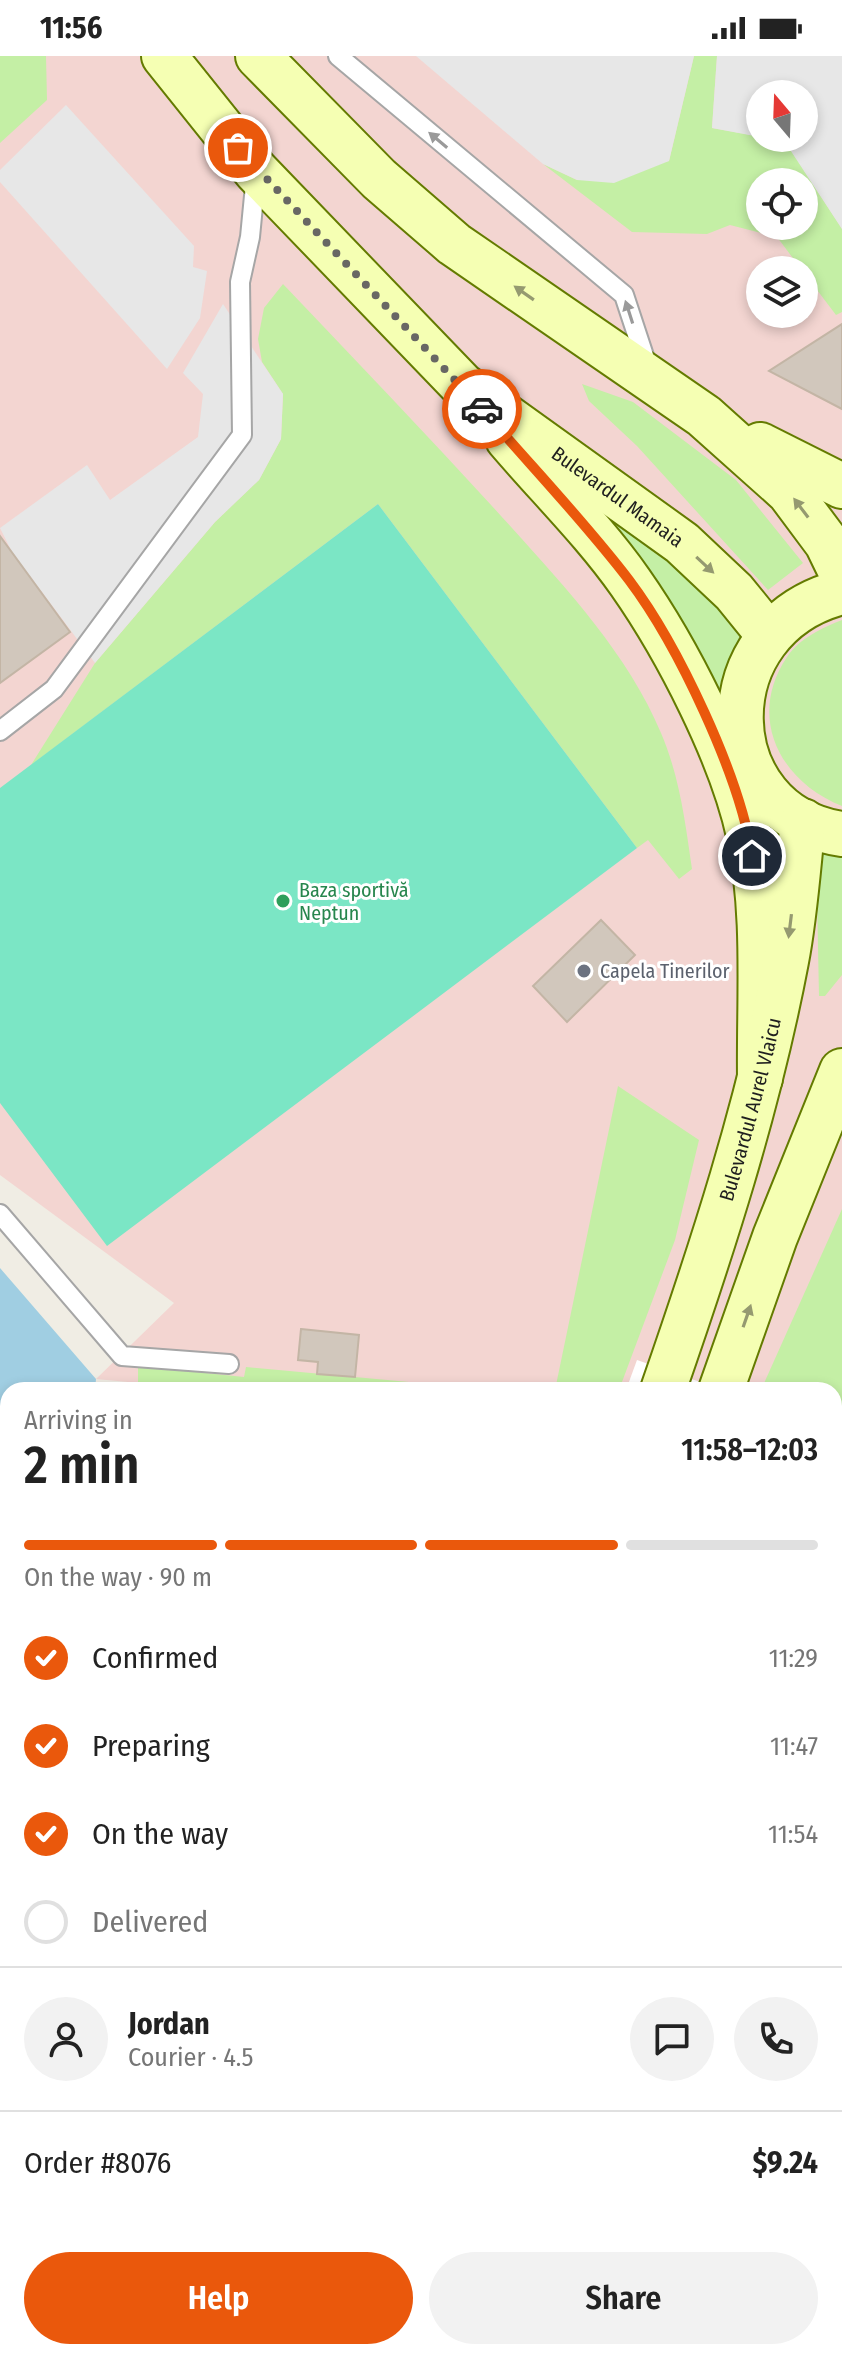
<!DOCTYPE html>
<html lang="en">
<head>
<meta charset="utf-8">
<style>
  body { margin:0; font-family:"Fira Sans Condensed",sans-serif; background:#f2f2f2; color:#222; height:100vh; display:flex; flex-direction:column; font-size:30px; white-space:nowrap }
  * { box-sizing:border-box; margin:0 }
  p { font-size:26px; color:#767676 }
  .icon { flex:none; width:44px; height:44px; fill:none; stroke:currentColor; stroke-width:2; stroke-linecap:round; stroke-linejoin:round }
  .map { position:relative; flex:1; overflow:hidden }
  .side { position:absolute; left:0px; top:1326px; width:842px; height:978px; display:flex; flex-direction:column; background:#fff; border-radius:24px 24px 0 0; box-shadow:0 4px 12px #0003 }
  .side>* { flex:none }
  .needle { width:52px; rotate:341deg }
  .buttons { position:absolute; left:746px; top:24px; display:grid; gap:16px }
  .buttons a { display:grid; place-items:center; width:72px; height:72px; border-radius:50%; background:#fff; box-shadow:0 4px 12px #0003; font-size:40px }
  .pin { position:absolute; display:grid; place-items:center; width:68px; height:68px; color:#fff; margin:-34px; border:4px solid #fff; border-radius:50%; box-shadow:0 2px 8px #0007 }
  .courier { position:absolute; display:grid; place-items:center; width:80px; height:80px; margin:-40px; border:6px solid #ea580c; border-radius:50%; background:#fff; color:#222; box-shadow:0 2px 10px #0007 }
  .overview em { font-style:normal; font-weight:600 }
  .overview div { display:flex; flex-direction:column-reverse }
  .overview { display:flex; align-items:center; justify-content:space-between; height:136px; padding:0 24px }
  h1 { font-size:52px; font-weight:600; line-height:60px }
  .bar { display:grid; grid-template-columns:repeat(4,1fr); gap:12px 8px; align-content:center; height:96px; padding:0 24px }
  .bar i { height:10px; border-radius:6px; background:#e0e0e0 }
  .bar .current { background:#ea580c }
  .bar p { grid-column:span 4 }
  .line { display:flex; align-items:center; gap:20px; padding:0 24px; border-top:2px solid #e0e0e0 }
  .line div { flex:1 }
  .round { display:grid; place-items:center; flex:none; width:84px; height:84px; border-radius:42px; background:#f2f2f2 }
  ol { padding:0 24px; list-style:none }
  li { display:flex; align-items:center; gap:24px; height:88px }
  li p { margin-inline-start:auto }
  li .icon { padding:8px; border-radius:50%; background:#ea580c; color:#fff; stroke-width:4 }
  li:last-child { color:#767676 }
  li i { width:44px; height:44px; border:4px solid #e0e0e0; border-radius:50% }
  .action { display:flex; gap:16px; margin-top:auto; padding:16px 24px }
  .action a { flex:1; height:92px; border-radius:48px; background:#ea580c; color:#fff; font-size:32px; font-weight:600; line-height:92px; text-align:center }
  .action a+a { background:#f2f2f2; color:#222 }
  .status { display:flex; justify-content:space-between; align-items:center; height:56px; padding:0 40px; background:#fff; direction:ltr }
  .status svg { height:22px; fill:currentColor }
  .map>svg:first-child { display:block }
  .commercial { fill:#f3d5d1; fill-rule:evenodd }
  .grass { fill:#c4efa5; fill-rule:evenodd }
  .pitch { fill:#7be6c5 }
  .parking { fill:#e7e7e7 }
  .water { fill:#a0cee2 }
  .pier { fill:#fff }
  .building { fill:#d1c7bc; stroke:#c3b5a5; stroke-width:2 }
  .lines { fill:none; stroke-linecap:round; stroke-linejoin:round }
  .service-casing { stroke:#a6a6a6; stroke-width:22 }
  .secondary-casing { stroke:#647b00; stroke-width:48 }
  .service { stroke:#fff; stroke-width:18 }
  .secondary { stroke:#f5ffb3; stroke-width:44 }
  .oneway { fill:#9a9a9a }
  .oneway2 { fill:#959a70 }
  .done { stroke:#686764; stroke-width:8; stroke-dasharray:0 14.4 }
  .route { stroke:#ea580c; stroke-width:10 }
  .leisure-dot { fill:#2e9e5b; stroke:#fff; stroke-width:3 }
  .worship-dot { fill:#6b7280; stroke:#fff; stroke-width:3 }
  .labels { text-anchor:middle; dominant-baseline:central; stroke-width:6; stroke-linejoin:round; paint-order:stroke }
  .street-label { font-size:20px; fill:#1f1f1f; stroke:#fff }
  .leisure-label { font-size:20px; fill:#27864d; stroke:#fff; text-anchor:start }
  .worship-label { font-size:20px; fill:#5b616d; stroke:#fff; text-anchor:start }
</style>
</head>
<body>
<div class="status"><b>11:56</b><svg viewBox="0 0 49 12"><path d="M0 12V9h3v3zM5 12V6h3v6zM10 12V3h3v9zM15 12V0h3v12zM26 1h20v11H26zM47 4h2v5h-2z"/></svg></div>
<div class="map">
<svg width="842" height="2303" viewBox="0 0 842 2303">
  <rect width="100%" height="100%" fill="#f0ede4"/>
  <path class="commercial" d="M0 0H842V2303H258L260 2296H834V1334H214L96 1323 174 1247 0 1119ZM760 38H804V82H760ZM760 126H804V170H760ZM760 214H804V258H760Z"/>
  <path class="grass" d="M0 0H46L47 44 0 87Z
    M694 0H717L712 72 785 85 842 173V256L836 259 777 181 730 169 707 178 632 176 543 108 577 124 669 105ZM760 126H804V170H760Z
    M283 228C360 309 437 389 512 472 567 533 629 600 661 677 680 722 685 765 692 813L679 823 648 784 637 792 378 448 31 709 95 607 215 466 259 424 281 383 283 338 262 306 258 283 264 252Z
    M582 328 633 346 736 424 803 507 768 534 637 390 589 345Z
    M602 447 655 488 747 577 739 598 786 775 783 836 764 831 599 473Z
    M842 564V750C781 726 746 662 787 601 800 582 822 572 842 564Z
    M816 793 842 795V919L825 940H819Z
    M618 1030 699 1084 675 1184 619 1334H555Z
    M842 1153V1357L834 1368V1334H761Z
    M138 1310 244 1321 246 1311 496 1334H213L138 1327Z
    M37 2296H260L258 2303H38Z
    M380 2296H454L455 2303H378Z"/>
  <path class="pitch" d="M378 448 637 792 107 1190 0 1047V732Z
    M8 1468V2296H37L38 2303H0V1472Z"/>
  <path class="parking" d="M416 0H694L669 105 614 127 577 124 543 108Z
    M717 0H842V173L785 86 767 82H804V38H760V81L712 72Z
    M66 49 194 190 193 211 207 215 200 262 167 313 0 126V114Z
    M223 248 283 338 281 383 259 424 215 466 95 607 12 496 0 472 87 409 110 444 198 381 203 338 183 317Z
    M834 1983 842 1988V2303H805L803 2296H834Z
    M531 2296H585L587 2303H533Z"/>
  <path class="water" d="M0 1212 96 1323 95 1334H8V1468L0 1472Z
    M138 1327 213 1334H137Z
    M834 1466 842 1471V1520L834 1515Z"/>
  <path class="pier" d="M637 1304 723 1334H626Z"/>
  <path class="building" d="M842 268V353L769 315Z
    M0 480 70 576 0 627Z
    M601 864 635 899 567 966 533 930Z
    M301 1273 359 1279 355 1321 317 1318 318 1306 298 1304Z"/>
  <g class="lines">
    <g class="service-casing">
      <path id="service" d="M338 0 624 239 648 312
        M0 675 54 633 242 379 240 226 250 181 256 119
        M0 1158 122 1300 229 1308
        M834 1445 842 1449
        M834 1958 842 1962"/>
    </g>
    <g class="secondary-casing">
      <g id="secondary">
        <path id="s1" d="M164 0 256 115 462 329 682 487 734 536 768 578"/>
        <path d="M258 0 379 123 454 188 704 360 789 436 827 487 842 518"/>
        <path d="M508 383C548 430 595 476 630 526 677 593 732 700 749 779 766 856 759 942 760 1022"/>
        <path d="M760 389 842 430"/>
        <path d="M842 536C704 571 710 759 842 778"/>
        <path id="s2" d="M663 1334C712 1193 758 1052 786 905 795 859 798 811 803 765"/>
        <path d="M721 1334 775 1181 842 1015"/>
        <path d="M474 2296 476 2303"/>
        <path d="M293 2303 295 2296"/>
        <path d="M361 2303 363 2296"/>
      </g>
    </g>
    <use href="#service" class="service"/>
    <use href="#secondary" class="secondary"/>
  </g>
  <defs><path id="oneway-solid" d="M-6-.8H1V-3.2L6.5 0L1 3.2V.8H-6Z" transform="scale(2)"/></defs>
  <g class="oneway">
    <use href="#oneway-solid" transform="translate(438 84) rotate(-140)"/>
    <use href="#oneway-solid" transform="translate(629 256) rotate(-108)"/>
  </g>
  <g class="oneway2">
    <use href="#oneway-solid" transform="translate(524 237) rotate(-145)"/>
    <use href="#oneway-solid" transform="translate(801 452) rotate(-127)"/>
    <use href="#oneway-solid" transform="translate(705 509) rotate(43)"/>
    <use href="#oneway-solid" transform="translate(790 870) rotate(97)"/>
    <use href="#oneway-solid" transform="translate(747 1260) rotate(-71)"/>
  </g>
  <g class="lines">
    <path class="done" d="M238 92 482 353"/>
    <path class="route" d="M482 353C531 410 584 465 629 524 678 589 740 720 752 800"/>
  </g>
  <circle class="leisure-dot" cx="283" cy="845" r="8"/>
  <circle class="worship-dot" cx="584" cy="915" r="8"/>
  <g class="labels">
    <g class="street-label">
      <text stroke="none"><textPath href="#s1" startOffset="636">Bulevardul Mamaia</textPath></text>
      <text stroke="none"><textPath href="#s2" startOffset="294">Bulevardul Aurel Vlaicu</textPath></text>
    </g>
    <g class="leisure-label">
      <text x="299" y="834">Baza sportivă<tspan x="299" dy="23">Neptun</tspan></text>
    </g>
    <g class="worship-label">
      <text x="600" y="915">Capela Tinerilor</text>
    </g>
  </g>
</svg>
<div class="buttons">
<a><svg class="needle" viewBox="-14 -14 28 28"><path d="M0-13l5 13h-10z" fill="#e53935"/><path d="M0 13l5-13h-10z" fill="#767676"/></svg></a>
<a><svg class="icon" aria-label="locate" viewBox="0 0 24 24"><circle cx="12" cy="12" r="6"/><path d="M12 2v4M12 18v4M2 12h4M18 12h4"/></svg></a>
<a><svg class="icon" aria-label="layers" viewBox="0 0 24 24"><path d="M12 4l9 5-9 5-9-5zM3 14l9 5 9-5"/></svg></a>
</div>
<div class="pin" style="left:238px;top:92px;background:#ea580c"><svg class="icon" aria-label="bag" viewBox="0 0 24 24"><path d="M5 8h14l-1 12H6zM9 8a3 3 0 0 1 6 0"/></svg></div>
<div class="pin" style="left:752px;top:800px;background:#1f2937"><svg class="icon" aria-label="home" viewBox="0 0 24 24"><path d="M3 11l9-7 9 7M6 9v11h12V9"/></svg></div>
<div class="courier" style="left:482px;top:353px"><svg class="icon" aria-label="car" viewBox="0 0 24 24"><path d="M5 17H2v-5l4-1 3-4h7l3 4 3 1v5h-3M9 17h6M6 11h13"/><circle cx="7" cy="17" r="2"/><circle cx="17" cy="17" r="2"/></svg></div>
<section class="side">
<div class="overview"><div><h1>2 min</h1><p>Arriving in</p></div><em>11:58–12:03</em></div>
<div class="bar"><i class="current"></i><i class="current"></i><i class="current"></i><i></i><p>On the way · 90 m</p></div>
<ol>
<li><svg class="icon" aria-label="check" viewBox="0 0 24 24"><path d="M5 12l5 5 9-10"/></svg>Confirmed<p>11:29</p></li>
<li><svg class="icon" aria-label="check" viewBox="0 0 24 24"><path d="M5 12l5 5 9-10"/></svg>Preparing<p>11:47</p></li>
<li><svg class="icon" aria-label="check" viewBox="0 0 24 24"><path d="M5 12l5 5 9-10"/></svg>On the way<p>11:54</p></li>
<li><i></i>Delivered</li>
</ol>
<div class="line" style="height:144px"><a class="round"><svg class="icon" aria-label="person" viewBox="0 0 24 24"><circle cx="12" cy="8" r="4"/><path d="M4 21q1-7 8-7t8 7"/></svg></a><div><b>Jordan</b><p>Courier · 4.5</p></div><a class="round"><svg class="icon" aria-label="chat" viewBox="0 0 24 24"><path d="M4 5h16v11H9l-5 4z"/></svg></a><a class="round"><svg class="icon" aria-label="phone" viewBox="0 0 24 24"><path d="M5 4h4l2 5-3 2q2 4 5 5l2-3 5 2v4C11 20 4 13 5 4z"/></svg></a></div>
<div class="line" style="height:104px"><div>Order #8076</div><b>$9.24</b></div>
<div class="action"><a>Help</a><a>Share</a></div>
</section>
</div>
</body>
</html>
